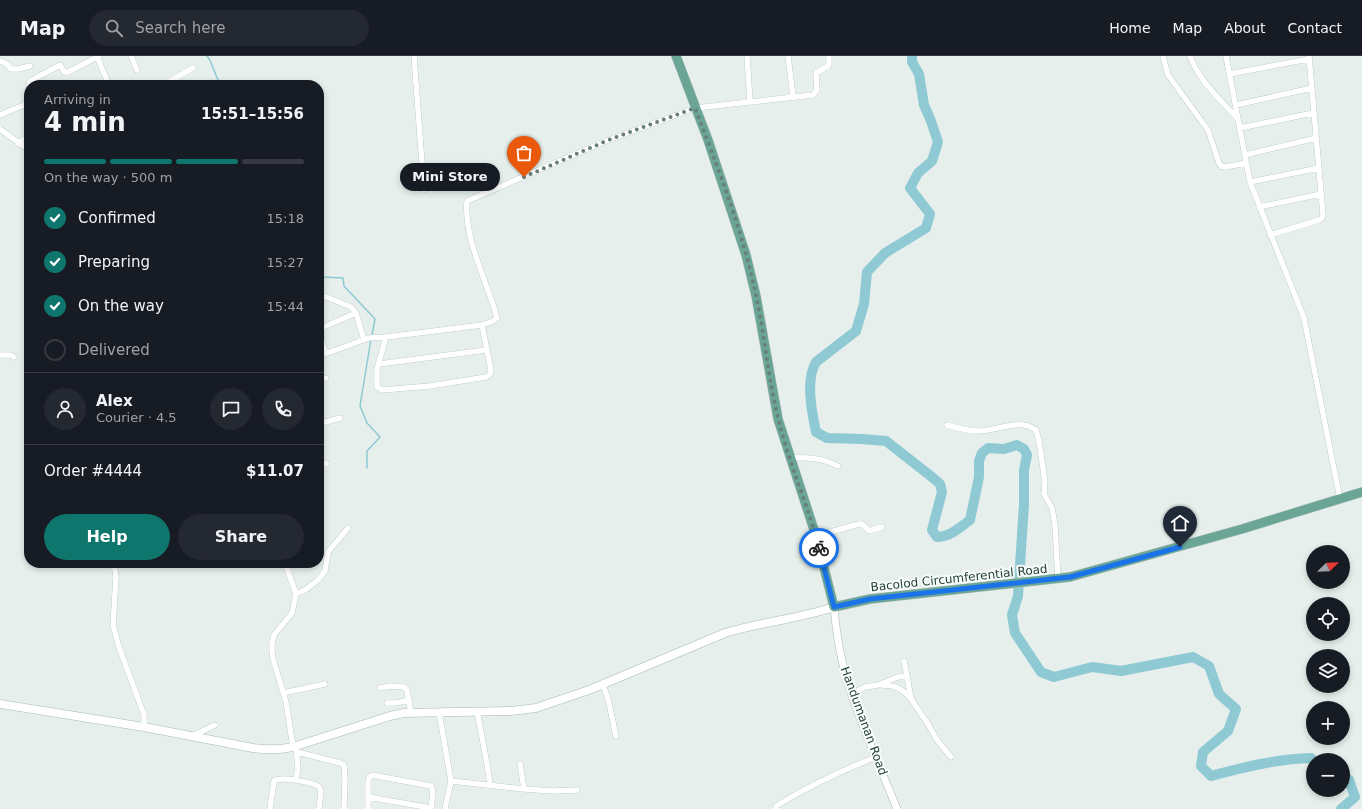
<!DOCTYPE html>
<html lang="en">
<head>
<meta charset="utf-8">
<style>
  body { margin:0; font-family:"DejaVu Sans",sans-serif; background:#242831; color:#f1f3f6; height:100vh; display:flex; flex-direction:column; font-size:15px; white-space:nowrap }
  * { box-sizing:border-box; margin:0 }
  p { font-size:13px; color:#9ea1a6 }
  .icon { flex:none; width:22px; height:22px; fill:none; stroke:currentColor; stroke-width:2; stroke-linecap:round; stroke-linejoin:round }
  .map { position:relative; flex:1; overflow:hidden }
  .details { position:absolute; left:24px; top:24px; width:300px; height:488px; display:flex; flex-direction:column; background:#171b24; border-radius:16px; box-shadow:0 2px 6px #0003 }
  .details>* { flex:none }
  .needle { width:26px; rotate:67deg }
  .tools { position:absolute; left:1306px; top:489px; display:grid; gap:8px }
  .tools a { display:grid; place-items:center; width:44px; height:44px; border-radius:50%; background:#171b24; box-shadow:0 2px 6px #0003; font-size:20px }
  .pin { position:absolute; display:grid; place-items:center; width:34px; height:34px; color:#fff; margin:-41px -17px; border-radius:50% 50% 50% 0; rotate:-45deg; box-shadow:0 0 4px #0007 }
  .pin .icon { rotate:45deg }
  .courier { position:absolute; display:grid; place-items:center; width:40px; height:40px; margin:-20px; border:3px solid #1a73e8; border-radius:50%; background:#fff; color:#222; box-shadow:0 1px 5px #0007 }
  .bubble { position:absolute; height:28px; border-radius:14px; background:#171b24; box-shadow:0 2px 6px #0003; font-size:13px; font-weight:600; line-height:28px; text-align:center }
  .overview em { font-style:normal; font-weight:600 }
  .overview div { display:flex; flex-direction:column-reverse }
  .overview { display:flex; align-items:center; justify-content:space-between; height:68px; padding:0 20px }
  h1 { font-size:26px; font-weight:600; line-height:30px }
  .bar { display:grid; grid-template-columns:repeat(4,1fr); gap:6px 4px; align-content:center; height:48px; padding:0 20px }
  .bar i { height:5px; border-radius:3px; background:#363941 }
  .bar .current { background:#0f766e }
  .bar p { grid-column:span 4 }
  .line { display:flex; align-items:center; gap:10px; padding:0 20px; border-top:1px solid #363941 }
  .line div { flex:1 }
  .round { display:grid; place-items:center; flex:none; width:42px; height:42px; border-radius:21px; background:#242831 }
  ol { padding:0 20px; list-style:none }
  li { display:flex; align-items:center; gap:12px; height:44px }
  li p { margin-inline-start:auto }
  li .icon { padding:4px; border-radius:50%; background:#0f766e; color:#fff; stroke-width:4 }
  li:last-child { color:#9ea1a6 }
  li i { width:22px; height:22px; border:2px solid #363941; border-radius:50% }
  .button { display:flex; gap:8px; margin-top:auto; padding:8px 20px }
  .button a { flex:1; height:46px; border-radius:24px; background:#0f766e; color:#fff; font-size:16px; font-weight:600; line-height:46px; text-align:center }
  .button a+a { background:#242831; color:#f1f3f6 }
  header { display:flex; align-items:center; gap:24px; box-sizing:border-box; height:56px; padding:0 20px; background:#171b24; border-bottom:1px solid #363941 }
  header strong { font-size:19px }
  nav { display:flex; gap:22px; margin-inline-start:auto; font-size:14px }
  .search { width:280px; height:36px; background:#242831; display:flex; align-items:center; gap:10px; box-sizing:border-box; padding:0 14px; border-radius:22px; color:#9ea1a6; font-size:15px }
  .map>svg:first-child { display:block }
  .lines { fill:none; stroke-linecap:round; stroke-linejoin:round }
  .stream { stroke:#8ec9d4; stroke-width:1.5 }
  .river { stroke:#8ec9d4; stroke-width:10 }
  .minor-casing { stroke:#a8b8b2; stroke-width:6 }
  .tertiary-casing { stroke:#a8b8b2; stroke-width:8 }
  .secondary-casing { stroke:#a4bbb3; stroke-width:9 }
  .primary-casing { stroke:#c2cac8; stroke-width:10 }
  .minor { stroke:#fff; stroke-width:5.5 }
  .tertiary { stroke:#fff; stroke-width:7 }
  .secondary { stroke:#fff; stroke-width:8 }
  .primary { stroke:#6aa596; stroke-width:9 }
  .done { stroke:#687f78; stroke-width:4; stroke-dasharray:0 7.2 }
  .route { stroke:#1a73e8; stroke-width:5 }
  .labels { text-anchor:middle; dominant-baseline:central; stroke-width:4; stroke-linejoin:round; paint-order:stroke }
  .street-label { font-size:12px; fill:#24423a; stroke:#f7fbf9 }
</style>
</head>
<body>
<header>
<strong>Map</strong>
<div class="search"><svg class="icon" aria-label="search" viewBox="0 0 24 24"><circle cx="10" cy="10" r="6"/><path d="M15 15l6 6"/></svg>Search here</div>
<nav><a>Home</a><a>Map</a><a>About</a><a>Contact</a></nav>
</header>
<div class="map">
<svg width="1362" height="753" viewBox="0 0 1362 753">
  <rect width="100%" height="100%" fill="#e6efeb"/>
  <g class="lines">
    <path class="stream" d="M207 0C214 8 214 21 222 29
      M319 220 323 221 343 222 344 230 375 263 372 279
      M367 412V395L380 381 367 367 360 350 371 283"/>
    <path class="river" d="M912 0V6L919 18 924 49 931 65 938 86 932 105 918 117 910 132 930 158 926 172 885 197 867 216 864 248 856 275 816 306C805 324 812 357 816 376L827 382 862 383 886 385 932 421 940 428 942 436 932 474 937 481C950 481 959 472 970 464L979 421V405L982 397 988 392 1004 393 1017 389 1024 393 1027 399 1024 414V448L1018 540 1012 559 1015 577 1041 616 1054 621 1092 611 1121 615 1193 601 1209 610 1219 638 1236 653 1228 675 1203 696 1201 710 1211 720C1244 711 1277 703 1311 702L1313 705
      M1341 753 1355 741 1349 724 1343 720"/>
    <g class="minor-casing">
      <path id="minor" d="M131 0 137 14
        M414 0 424 134
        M747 0 750 45
        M788 0 793 41
        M1163 0 1168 19 1208 74 1219 107 1221 110 1225 111 1246 107
        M1190 0C1198 24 1221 44 1238 63
        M1226 0 1250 126 1304 262 1340 443
        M97 1 109 29
        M0 5 7 8 11 13H18L30 10
        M1229 18 1309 3
        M29 29 30 25 34 23 60 9 64 16H68L99 0
        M163 29 193 12
        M1236 49 1312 32
        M0 59 29 47
        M1240 72 1313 57
        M0 73 29 94
        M18 87 29 80
        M1245 99 1316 82
        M1250 126 1319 112
        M1259 151 1321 138
        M1270 179 1319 164 1322 162 1323 159 1309 0
        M319 238 351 251 356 257 364 284
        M319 273 356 257
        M319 275 326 297
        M386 281 377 313V331L382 334 430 330 486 321 490 318 491 314 482 269
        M0 299H11L14 301
        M319 300 369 282 386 281 482 269 493 265 497 262 494 251C483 218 464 179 467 145L606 85 695 52 813 39 817 34 816 17 828 10 829 8V0
        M379 308 486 294
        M319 324 326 322
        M319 368 340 362
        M947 369C957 372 967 375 978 375 993 375 1009 367 1024 369 1028 369 1032 372 1036 374L1039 385 1045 426 1044 438 1052 452 1055 469 1058 523
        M790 402C809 401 821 402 838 410
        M319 407 327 408
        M816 480 859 468H862L869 475 882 471
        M114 507 116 521 113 569 119 591 144 659V671
        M285 507 296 538 292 557 274 579 272 587V594L273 603 286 646 293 691
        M296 538 305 534 318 524 325 515 328 496 348 472
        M904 605 907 620
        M603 629 608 643 616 680
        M881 629C893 629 901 631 910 642
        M380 632 391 630 404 631 407 634 411 657
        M283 637 325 628
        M852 638 865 631 878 629 898 621 907 620 911 643 928 668 937 684 951 701
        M387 647H396L409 644
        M477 655 487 708 490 728
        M439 656 451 725 445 753
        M192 680 215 669
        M297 696 340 707 344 709 345 724 344 753
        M520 708 524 733
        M296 724 298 711 296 693
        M451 725 524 733 553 735 577 734
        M368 741 431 752
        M270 753 274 725C281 720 310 726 318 730 320 731 320 733 321 735L319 753
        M368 753V725L369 722 372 719 431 730 433 737 431 753
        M776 753V750C809 730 840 715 876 701"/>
    </g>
    <g class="tertiary-casing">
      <path id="tertiary" d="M834 551C836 576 840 600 847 624 860 668 880 710 897 753"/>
    </g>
    <g class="secondary-casing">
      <path id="secondary" d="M0 648 144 671 253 692C267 694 279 694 293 691L390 660 404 657 511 655 536 652 589 634 725 577C761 566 798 563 834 551"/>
    </g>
    <g class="primary-casing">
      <path id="primary" d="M676 0 708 84 746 199 756 240 778 363 816 480 834 551 870 543 1070 521 1242 473 1362 436"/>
    </g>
    <use href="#minor" class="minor"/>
    <use href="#tertiary" class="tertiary"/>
    <use href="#secondary" class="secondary"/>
    <use href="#primary" class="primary"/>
  </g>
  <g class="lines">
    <path class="done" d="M524 121 606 85 695 52C718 112 743 176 756 239 765 281 768 324 779 365 789 408 808 449 819 492"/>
    <path class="route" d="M819 492 834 551 870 543 1070 521 1180 491"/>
  </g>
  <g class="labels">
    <g class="street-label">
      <text transform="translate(959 522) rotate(-6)">Bacolod Circumferential Road</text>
      <text transform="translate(864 665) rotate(70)">Handumanan Road</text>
    </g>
  </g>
</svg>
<div class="tools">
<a><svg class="needle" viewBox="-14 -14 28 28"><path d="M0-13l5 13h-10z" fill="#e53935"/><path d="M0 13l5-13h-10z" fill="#9ea1a6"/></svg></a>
<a><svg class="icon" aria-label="locate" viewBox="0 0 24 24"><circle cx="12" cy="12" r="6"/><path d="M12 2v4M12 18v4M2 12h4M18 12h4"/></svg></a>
<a><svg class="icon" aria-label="layers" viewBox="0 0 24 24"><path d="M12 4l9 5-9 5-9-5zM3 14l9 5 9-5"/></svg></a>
<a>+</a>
<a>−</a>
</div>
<div class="pin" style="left:524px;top:121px;background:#ea580c"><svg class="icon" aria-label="bag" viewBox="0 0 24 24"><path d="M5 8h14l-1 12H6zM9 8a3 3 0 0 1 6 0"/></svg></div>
<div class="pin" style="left:1180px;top:491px;background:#1f2937"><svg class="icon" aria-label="home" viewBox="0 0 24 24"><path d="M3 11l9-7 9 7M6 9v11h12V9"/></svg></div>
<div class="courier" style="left:819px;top:492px"><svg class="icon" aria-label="bike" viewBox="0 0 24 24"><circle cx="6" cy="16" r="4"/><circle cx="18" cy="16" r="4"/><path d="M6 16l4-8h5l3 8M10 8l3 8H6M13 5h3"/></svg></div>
<div class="bubble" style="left:400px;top:107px;width:100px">Mini Store</div>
<section class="details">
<div class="overview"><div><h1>4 min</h1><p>Arriving in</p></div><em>15:51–15:56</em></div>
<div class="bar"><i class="current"></i><i class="current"></i><i class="current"></i><i></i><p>On the way · 500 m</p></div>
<ol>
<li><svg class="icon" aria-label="check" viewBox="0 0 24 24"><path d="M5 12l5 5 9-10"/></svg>Confirmed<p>15:18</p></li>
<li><svg class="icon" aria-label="check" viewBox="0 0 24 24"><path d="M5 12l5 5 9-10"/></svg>Preparing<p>15:27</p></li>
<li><svg class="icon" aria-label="check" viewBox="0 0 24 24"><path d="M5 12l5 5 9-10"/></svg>On the way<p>15:44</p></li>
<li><i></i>Delivered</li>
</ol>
<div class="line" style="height:72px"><a class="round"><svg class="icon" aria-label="person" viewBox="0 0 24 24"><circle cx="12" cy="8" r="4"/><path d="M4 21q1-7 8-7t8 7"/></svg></a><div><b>Alex</b><p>Courier · 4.5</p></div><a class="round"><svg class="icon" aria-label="chat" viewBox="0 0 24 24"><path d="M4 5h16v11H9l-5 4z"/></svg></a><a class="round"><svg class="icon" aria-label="phone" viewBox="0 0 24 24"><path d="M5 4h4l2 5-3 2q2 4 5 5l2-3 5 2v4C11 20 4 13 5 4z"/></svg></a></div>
<div class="line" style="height:52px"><div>Order #4444</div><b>$11.07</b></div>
<div class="button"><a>Help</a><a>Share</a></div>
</section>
</div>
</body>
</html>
